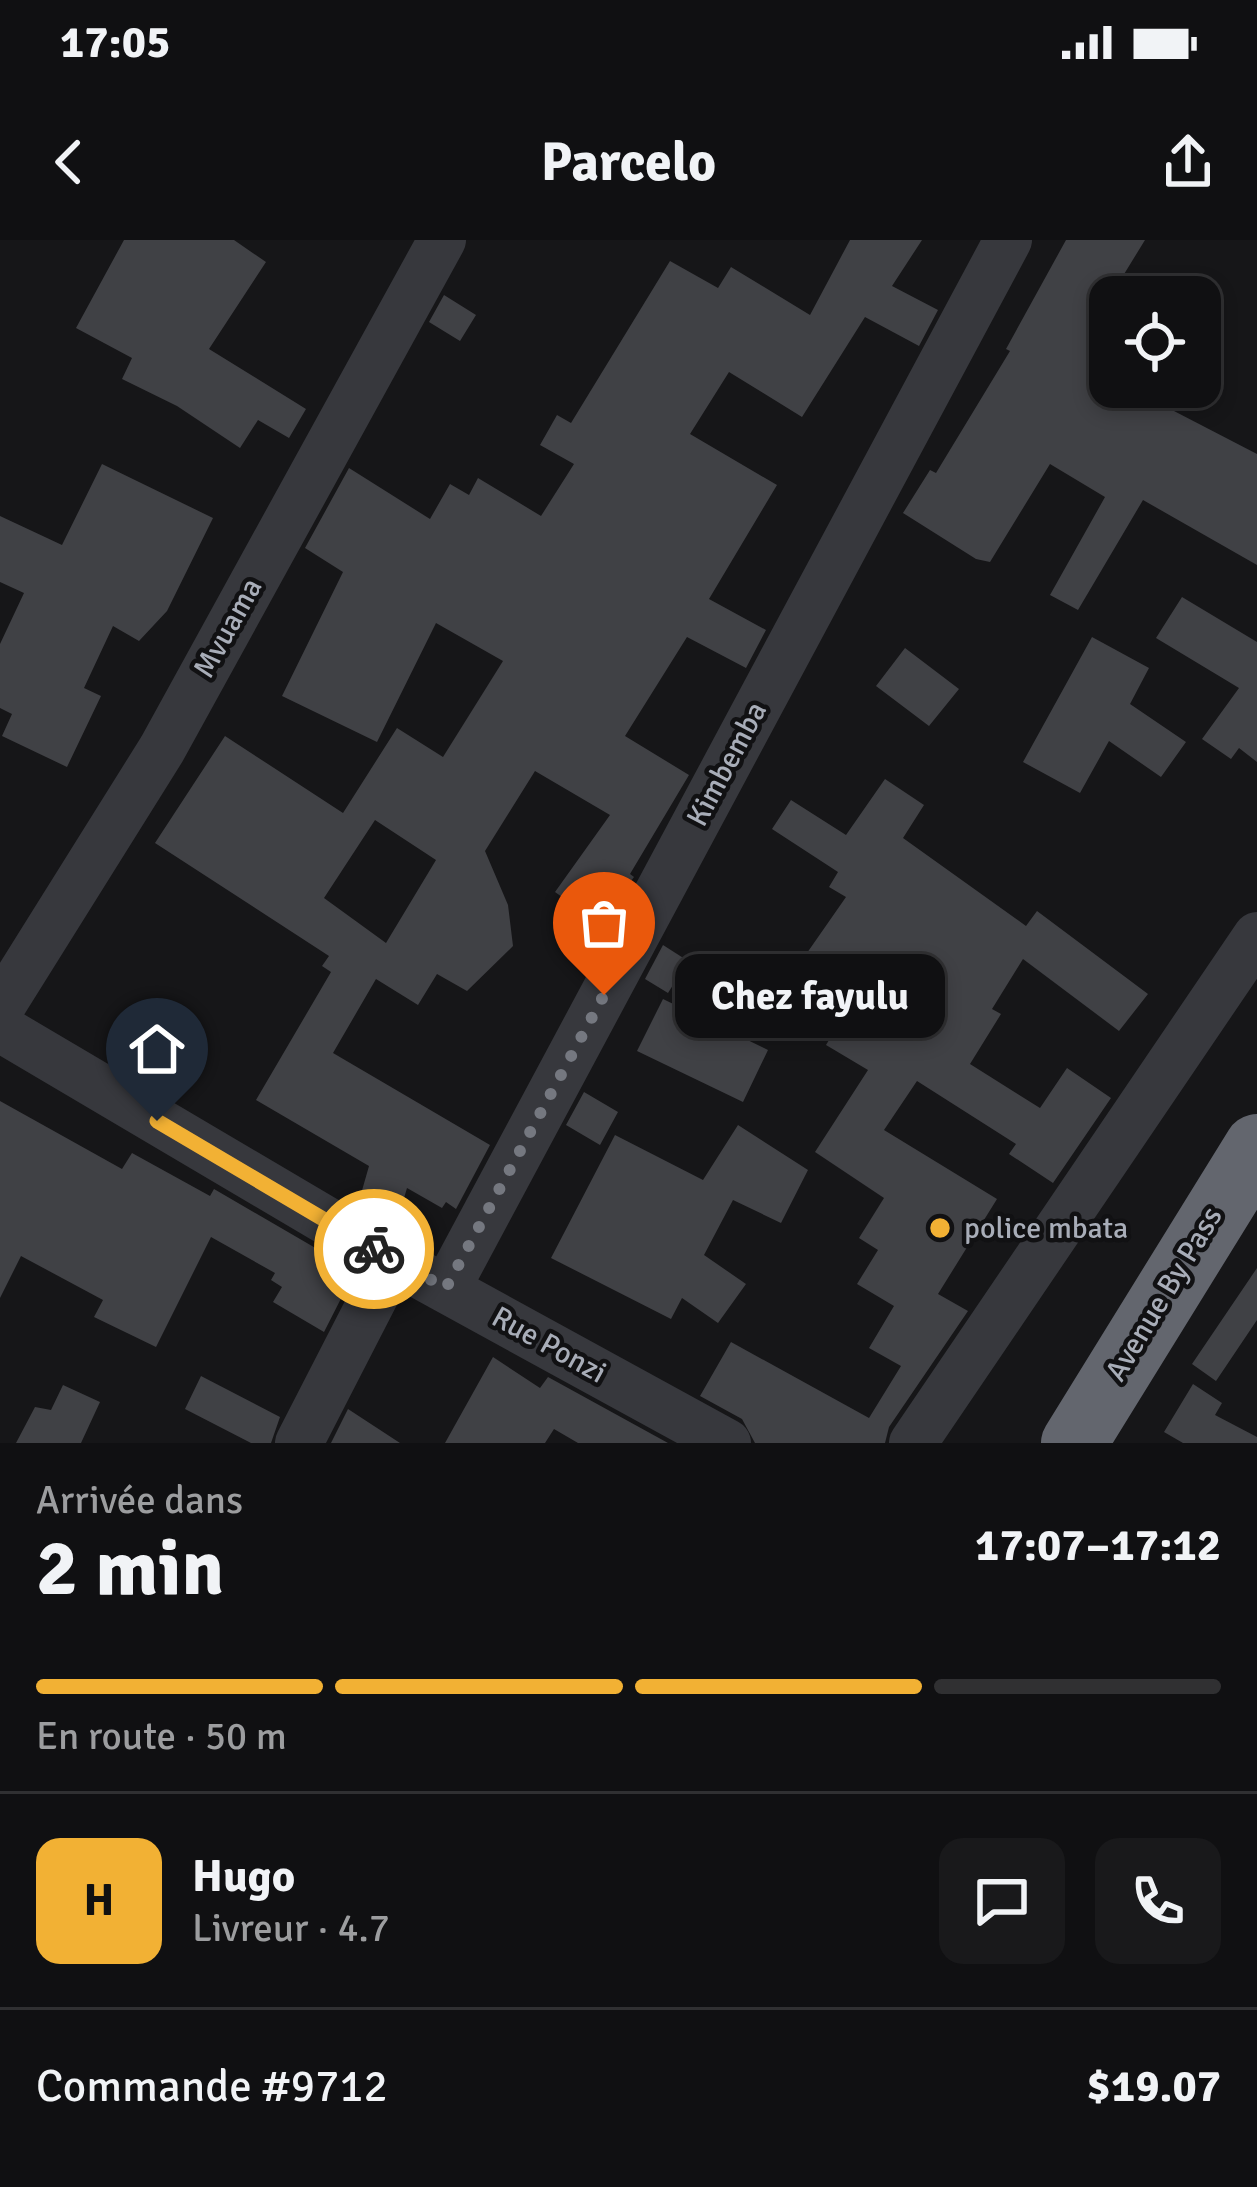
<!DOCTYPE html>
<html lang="fr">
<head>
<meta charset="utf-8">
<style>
  body { margin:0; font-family:Signika,sans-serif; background:#19191b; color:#f1f3f6; height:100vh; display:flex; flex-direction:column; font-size:45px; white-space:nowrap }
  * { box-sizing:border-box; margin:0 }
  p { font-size:39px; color:#9c9d9f }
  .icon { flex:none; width:66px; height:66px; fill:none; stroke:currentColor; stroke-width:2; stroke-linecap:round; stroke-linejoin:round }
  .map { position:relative; height:1203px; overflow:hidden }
  .panel { display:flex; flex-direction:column; background:#101012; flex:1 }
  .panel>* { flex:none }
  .fabs { position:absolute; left:1089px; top:36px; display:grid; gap:24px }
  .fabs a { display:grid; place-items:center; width:132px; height:132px; border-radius:24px; background:#101012; box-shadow:0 6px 18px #0003,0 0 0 3px #303032; font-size:60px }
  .pin { position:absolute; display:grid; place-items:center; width:102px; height:102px; color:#fff; margin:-123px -51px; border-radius:50% 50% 50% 0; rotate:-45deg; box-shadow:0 0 12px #0007 }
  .pin .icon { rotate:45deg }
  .courier { position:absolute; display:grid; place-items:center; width:120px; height:120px; margin:-60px; border:9px solid #f2b134; border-radius:50%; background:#fff; color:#222; box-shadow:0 3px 15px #0007 }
  .bubble { position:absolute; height:84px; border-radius:24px; background:#101012; box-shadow:0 6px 18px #0003,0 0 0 3px #303032; font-size:39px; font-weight:700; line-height:84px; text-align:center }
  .head em { font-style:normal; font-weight:700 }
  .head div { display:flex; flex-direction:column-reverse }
  .head { display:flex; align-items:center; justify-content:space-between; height:204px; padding:0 36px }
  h1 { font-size:78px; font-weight:700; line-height:90px }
  .bar { display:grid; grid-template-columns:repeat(4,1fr); gap:18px 12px; align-content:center; height:144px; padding:0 36px }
  .bar i { height:15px; border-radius:9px; background:#303032 }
  .bar .active { background:#f2b134 }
  .bar p { grid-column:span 4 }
  .line { display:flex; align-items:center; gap:30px; padding:0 36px; border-top:3px solid #303032 }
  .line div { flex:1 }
  .round { display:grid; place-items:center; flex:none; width:126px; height:126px; border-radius:24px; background:#19191b }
  .status { display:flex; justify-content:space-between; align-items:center; height:84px; padding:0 60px; background:#101012; direction:ltr }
  .status svg { height:33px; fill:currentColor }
  header { display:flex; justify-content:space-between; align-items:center; height:156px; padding:0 36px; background:#101012; font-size:54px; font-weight:700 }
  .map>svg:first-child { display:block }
  .building { fill:#404145; fill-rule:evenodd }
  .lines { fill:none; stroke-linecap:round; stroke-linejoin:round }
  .minor { stroke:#37383d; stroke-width:48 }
  .highway { stroke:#63666e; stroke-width:66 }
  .done { stroke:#757880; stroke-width:12; stroke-dasharray:0 21.6 }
  .route { stroke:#f2b134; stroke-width:15 }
  .poi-dot { fill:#f2b134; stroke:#111113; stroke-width:4.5 }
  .labels { text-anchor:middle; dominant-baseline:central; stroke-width:9; stroke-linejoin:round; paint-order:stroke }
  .street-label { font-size:30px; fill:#a8adb8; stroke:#111113 }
  .poi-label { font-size:30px; fill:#a8adb8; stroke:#111113; text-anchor:start }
</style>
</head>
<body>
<div class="status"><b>17:05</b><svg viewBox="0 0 49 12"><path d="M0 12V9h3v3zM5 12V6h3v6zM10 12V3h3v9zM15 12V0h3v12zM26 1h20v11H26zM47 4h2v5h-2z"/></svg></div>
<header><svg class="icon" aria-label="back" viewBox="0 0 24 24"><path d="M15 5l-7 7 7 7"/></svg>Parcelo<svg class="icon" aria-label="share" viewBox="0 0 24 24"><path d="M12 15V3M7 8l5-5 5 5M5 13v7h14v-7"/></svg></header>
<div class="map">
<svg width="1257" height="1203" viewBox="0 0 1257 1203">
  <rect width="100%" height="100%" fill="#161618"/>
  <path class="building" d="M124 0H234L266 22 209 109 306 169 289 198 258 180 240 208 177 166 122 139 132 118 76 88Z
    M850 0H922L892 46 938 70 919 106 865 77 802 177 729 132 690 194 777 245 709 359 766 390 746 428 687 397 625 496 689 535 630 634 634 637 600 684 555 652 610 575 535 531 485 611 508 665 513 706 467 751 437 734 418 765 376 739 333 813 490 905 456 969 446 962 442 968 407 948 400 972 359 961 369 926 256 860 331 732 322 726 329 716 155 603 225 496 343 573 397 488 443 517 503 421 436 383 377 502 282 456 343 332 305 308 349 228 430 279 450 244 469 255 478 238 541 276 574 224 540 205 557 175 571 183 670 21 718 48 731 27 810 75ZM375 580 436 620 386 703 324 658Z
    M1066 0H1145L1110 57V147H1185L1174 171 1257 214V325L1143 260 1078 370 1050 355 1105 257 1050 224 990 322 976 319 903 273 930 230 936 233 1010 111 1006 109Z
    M444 55 476 75 460 101 429 82Z
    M102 224 213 278 167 371 139 401 113 386 84 448 101 456 67 527 2 496 12 474 0 468V404L24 353 0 342V276L62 305Z
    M1182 357 1257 402V522L1239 508 1231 519 1202 499 1239 448 1156 398Z
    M1092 397 1149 428 1130 464 1186 502 1161 537 1109 501 1080 553 1023 522Z
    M905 408 959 449 929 486 876 446Z
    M885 539 924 565 903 598 1026 686 1037 671 1148 754 1119 791 1023 719 992 769 1001 774 970 824 1040 868 1067 828 1111 858 1053 943 1009 914 1016 904 917 841 884 890 997 959 938 1054 968 1071 889 1187 885 1203H755L742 1179 700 1156 731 1102 869 1178 901 1126 869 1108 894 1066 857 1044 878 1010 859 998 884 958 815 912 868 830 826 805 853 760 800 723 846 657 829 647 838 632 772 589 791 560 846 595Z
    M663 705 688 721 668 753 645 739Z
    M663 759 768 810 743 862 637 811Z
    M584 852 618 872 600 905 566 885Z
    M0 861 122 929 132 913 210 956 214 949 355 1031 324 1092 273 1062 282 1047 271 1040 275 1033 211 997 156 1107 94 1077 103 1060 21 1016 0 1058Z
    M738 885 808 930 781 983 733 960 704 1015 746 1044 718 1083 682 1058 671 1079 551 1018 615 895 703 940Z
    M1257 1028V1080L1216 1141 1192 1124Z
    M493 1117 540 1148 548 1137 668 1203H578L554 1189 545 1203H445Z
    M201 1136 280 1177 271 1203H251L185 1169Z
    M1193 1144 1222 1163 1215 1175 1257 1197V1203H1183L1164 1192Z
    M63 1145 100 1162 81 1203H16L35 1167 51 1170Z
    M348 1169 400 1203H331Z"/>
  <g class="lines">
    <path class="minor" d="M0 768 162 509 442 0
      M0 788 393 1020 727 1203
      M446 1049 1008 0
      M299 1203 393 1020
      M913 1203 1257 696"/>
    <path class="highway" d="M1074 1203 1257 907"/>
  </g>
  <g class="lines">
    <path class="done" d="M374 1009 446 1048 604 755"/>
    <path class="route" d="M157 881 374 1009"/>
  </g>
  <circle class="poi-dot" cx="940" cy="988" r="12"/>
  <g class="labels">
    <g class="street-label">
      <text transform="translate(228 388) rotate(-61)">Mvuama</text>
      <text transform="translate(727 524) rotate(-62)">Kimbemba</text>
      <text transform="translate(1164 1054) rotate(-59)">Avenue By Pass</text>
      <text transform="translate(549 1105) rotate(29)">Rue Ponzi</text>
    </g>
    <g class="poi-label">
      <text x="964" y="988">police mbata</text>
    </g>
  </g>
</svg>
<div class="fabs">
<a><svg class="icon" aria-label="locate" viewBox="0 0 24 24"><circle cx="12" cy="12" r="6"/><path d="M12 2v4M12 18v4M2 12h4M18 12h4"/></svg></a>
</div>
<div class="pin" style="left:604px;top:755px;background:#ea580c"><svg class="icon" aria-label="bag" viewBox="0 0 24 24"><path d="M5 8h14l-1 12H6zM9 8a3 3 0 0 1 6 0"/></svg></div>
<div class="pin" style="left:157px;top:881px;background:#1f2937"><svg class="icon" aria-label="home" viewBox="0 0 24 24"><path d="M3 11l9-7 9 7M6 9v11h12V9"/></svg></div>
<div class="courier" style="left:374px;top:1009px"><svg class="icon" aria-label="bike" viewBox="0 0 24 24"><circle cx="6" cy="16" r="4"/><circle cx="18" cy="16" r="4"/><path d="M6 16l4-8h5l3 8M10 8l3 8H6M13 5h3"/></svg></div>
<div class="bubble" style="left:675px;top:714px;width:270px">Chez fayulu</div>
</div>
<section class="panel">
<div class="head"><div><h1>2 min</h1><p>Arrivée dans</p></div><em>17:07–17:12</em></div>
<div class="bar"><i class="active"></i><i class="active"></i><i class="active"></i><i></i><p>En route · 50 m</p></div>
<div class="line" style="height:216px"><b class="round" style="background:#f2b134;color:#111">H</b><div><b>Hugo</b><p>Livreur · 4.7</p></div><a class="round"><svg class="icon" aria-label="chat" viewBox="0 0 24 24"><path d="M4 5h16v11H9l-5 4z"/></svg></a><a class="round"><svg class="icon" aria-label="phone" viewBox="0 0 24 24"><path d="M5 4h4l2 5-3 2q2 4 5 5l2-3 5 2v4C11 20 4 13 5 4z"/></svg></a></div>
<div class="line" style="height:156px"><div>Commande #9712</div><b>$19.07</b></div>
</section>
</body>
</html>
